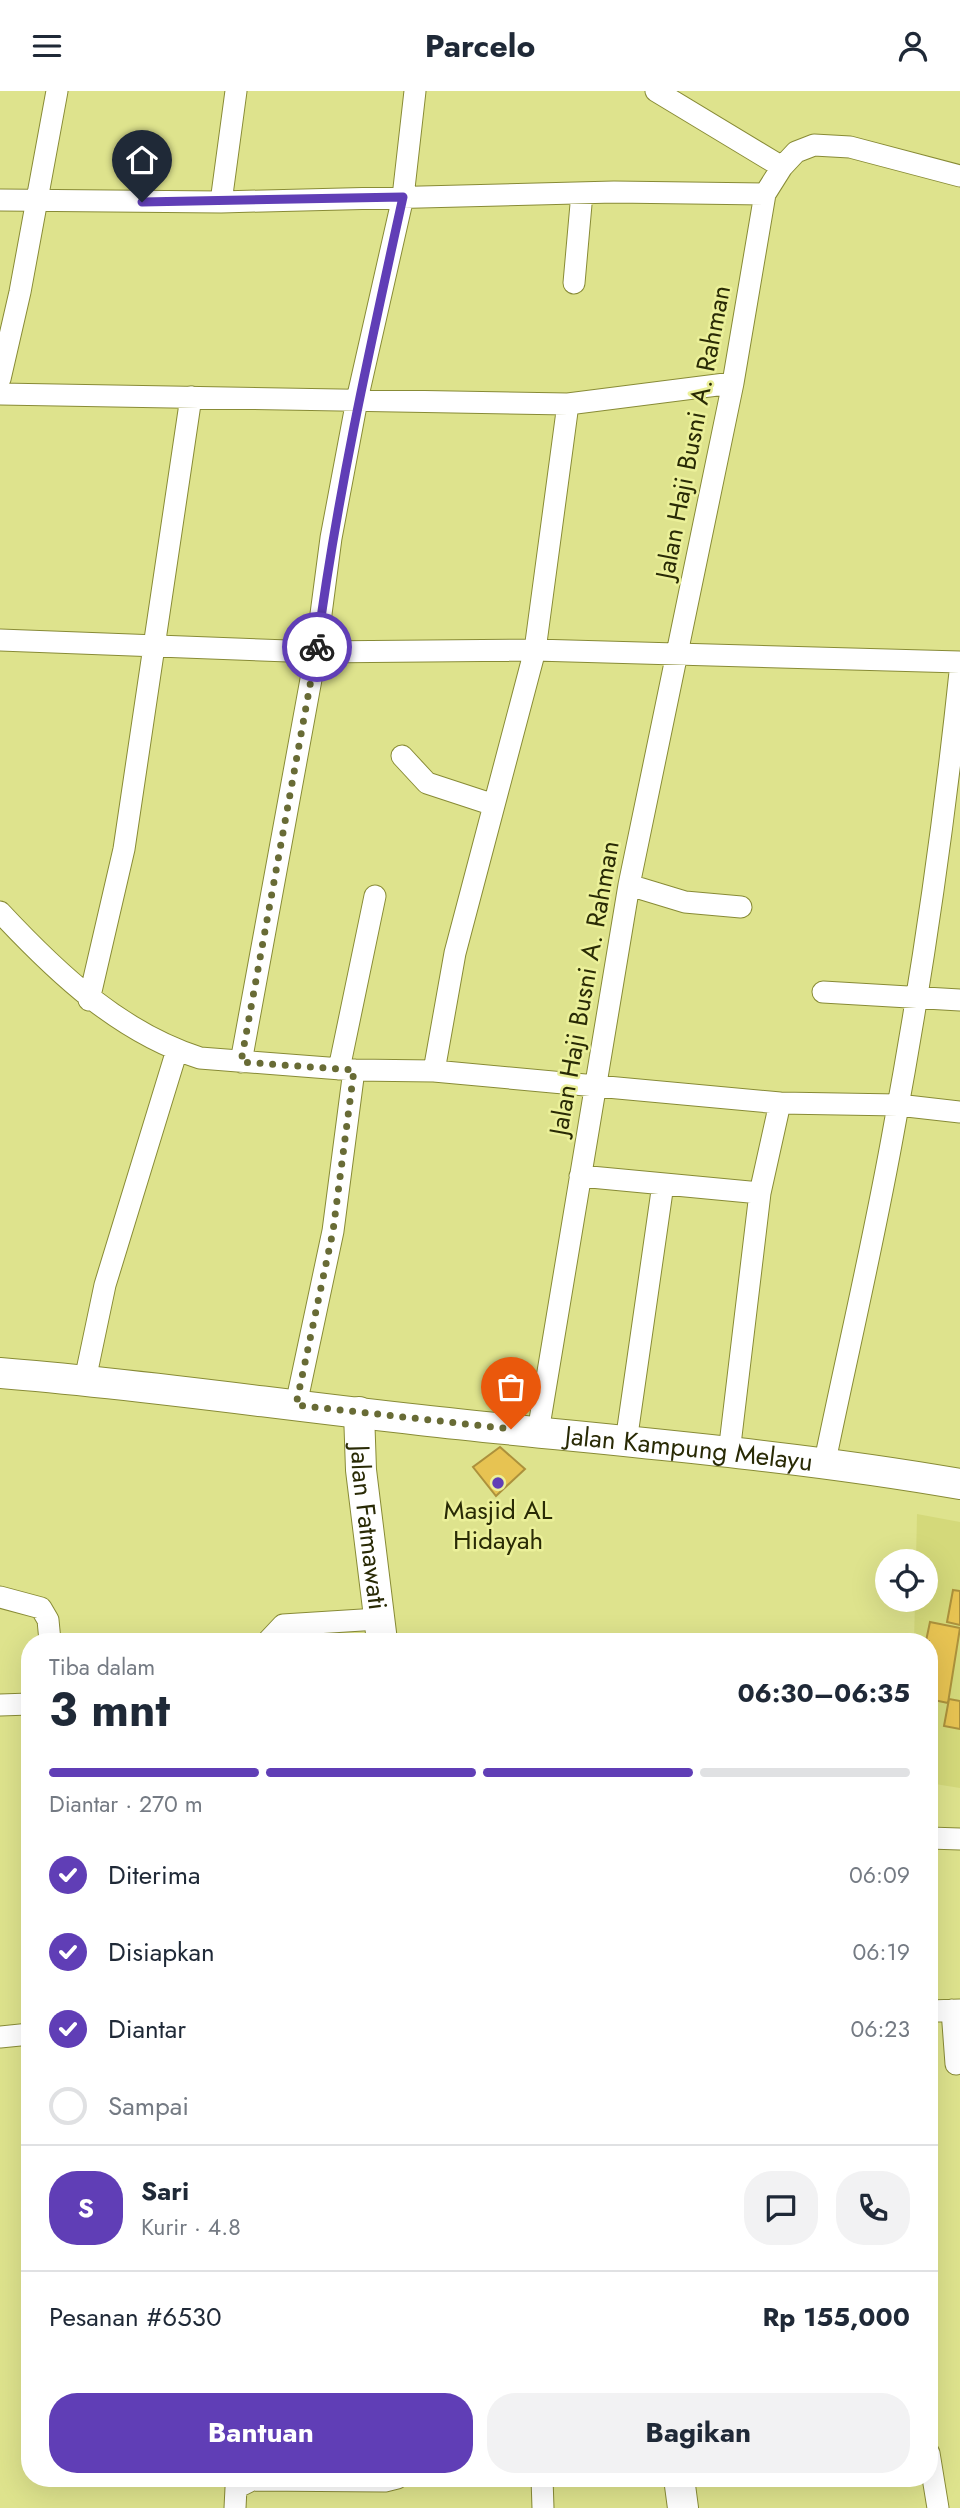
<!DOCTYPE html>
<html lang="id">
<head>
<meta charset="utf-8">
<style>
  body { margin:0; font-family:Jost,sans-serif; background:#f2f2f3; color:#1f2937; height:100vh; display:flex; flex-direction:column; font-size:26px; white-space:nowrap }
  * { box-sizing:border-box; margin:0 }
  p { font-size:23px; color:#747a83 }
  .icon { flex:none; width:38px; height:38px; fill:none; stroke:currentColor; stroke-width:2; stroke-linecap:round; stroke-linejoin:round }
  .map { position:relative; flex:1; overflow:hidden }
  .details { position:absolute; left:21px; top:1542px; width:917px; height:854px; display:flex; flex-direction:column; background:#fff; border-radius:28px; box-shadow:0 7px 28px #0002 }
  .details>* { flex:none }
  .controls { position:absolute; left:875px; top:1458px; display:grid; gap:14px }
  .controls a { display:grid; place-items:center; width:63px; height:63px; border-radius:50%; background:#fff; box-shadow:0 7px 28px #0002; font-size:35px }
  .pin { position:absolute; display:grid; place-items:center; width:60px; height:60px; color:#fff; margin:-72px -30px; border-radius:50% 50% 50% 0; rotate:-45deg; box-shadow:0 0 7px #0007 }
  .pin .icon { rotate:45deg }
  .courier { position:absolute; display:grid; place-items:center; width:70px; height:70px; margin:-35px; border:5px solid #603eb6; border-radius:50%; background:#fff; color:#222; box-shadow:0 2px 9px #0007 }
  .overview em { font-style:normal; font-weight:700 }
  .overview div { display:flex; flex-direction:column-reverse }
  .overview { display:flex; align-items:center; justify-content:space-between; height:119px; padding:0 28px }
  h1 { font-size:46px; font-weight:700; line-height:52px }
  .bar { display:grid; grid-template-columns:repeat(4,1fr); gap:10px 7px; align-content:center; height:84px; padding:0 28px }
  .bar i { height:9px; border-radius:5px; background:#e0e1e3 }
  .bar .selected { background:#603eb6 }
  .bar p { grid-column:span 4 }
  .line { display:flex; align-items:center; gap:18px; padding:0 28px; border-top:2px solid #e0e1e3 }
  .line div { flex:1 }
  .round { display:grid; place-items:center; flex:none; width:74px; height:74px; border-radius:28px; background:#f2f2f3 }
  ol { padding:0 28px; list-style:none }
  li { display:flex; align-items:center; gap:21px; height:77px }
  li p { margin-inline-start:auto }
  li .icon { padding:7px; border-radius:50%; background:#603eb6; color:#fff; stroke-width:4 }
  li:last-child { color:#747a83 }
  li i { width:38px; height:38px; border:4px solid #e0e1e3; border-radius:50% }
  .button { display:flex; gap:14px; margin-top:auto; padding:14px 28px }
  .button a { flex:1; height:80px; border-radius:28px; background:#603eb6; color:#fff; font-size:28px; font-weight:700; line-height:80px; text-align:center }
  .button a+a { background:#f2f2f3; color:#1f2937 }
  header { display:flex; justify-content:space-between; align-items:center; height:91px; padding:0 28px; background:#fff; font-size:32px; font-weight:700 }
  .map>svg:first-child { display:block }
  .built { fill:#d4d97a }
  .building { fill:#e7c352; stroke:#ac913c; stroke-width:2 }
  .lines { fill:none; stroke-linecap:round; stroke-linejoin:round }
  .street-casing { stroke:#888b36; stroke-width:23 }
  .secondary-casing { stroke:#888b36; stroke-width:32 }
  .street { stroke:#fff; stroke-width:21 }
  .secondary { stroke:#fff; stroke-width:30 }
  .done { stroke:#686b35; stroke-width:7; stroke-dasharray:0 12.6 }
  .route { stroke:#603eb6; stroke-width:9 }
  .poi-dot { fill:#603eb6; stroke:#ebf09a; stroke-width:2.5 }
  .labels { text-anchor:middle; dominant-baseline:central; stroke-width:5; stroke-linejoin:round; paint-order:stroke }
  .street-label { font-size:26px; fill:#292a05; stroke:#ebf09a }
  .poi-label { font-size:26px; fill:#292a05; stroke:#ebf09a }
</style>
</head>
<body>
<header><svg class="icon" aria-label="menu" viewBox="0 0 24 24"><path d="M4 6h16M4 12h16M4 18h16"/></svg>Parcelo<svg class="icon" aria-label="person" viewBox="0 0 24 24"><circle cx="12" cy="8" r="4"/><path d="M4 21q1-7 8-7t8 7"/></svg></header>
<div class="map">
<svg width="960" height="2417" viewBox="0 0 960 2417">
  <rect width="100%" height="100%" fill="#dee38d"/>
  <path class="built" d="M917 1423 960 1431V1697L929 1692V1550H914L915 1509 926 1508V1470H916Z"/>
  <path class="building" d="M500 1356 525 1378 496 1405 473 1376Z
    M953 1499 960 1500V1534L947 1531Z
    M930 1531 960 1537 948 1612 929 1608V1550H926Z
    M949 1608 960 1610V1638L944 1635Z"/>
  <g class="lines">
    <g class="street-casing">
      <path id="street" d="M656 0 782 76
        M0 109 221 111 614 101 765 103
        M221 111 236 0
        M574 192 582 102
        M0 288 20 201 57 0
        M0 303 568 313 733 292
        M0 549 316 561 535 559 960 571
        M402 665 427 692 494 714
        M629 794 685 811 741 816
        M0 821C57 882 119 941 200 967L354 979 434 980 780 1012
        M823 901 960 909
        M89 909 124 758 191 306
        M241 971 316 561 331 447 357 309 403 106 415 0
        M339 978 375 805
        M434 980 455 862 535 559 568 313
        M580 1085 760 1102 729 1362
        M760 1102 780 1012 898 1014 960 1021
        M85 1289 105 1194 177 959
        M296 1314 333 1140 354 979
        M538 1341 629 794 733 292 765 103 782 76 796 61 814 54 850 56 960 85
        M626 1351 663 1093
        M824 1375C847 1263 874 1150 894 1037 922 886 944 734 960 581
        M0 1506 41 1517 48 1529 50 1550
        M268 1550 283 1534 378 1528
        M0 1614 30 1613
        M929 1747 960 1748
        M952 1919 956 1973
        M929 1920 960 1919
        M0 1946 30 1943
        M929 2362 938 2417
        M542 2387 543 2417
        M235 2417 236 2397 252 2389 385 2390 397 2387"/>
    </g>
    <g class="secondary-casing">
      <g id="secondary">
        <path id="s1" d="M0 1282C141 1293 280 1314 420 1329 599 1349 783 1362 960 1393"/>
        <path id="s2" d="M359 1321 361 1379 382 1550"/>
        <path d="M679 2387 683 2417"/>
      </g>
    </g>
    <use href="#street" class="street"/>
    <use href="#secondary" class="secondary"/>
  </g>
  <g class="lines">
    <path class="done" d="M317 556 241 971 354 979 333 1140 296 1314 511 1338"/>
    <path class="route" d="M142 111 403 106C370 256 337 404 317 556"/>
  </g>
  <circle class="poi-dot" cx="498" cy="1392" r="7"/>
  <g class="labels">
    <g class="street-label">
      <text transform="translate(693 341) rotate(-79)">Jalan Haji Busni A. Rahman</text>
      <text transform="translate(584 897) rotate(-80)">Jalan Haji Busni A. Rahman</text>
      <text stroke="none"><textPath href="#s1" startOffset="693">Jalan Kampung Melayu</textPath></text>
      <text stroke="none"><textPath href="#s2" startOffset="116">Jalan Fatmawati</textPath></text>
    </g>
    <g class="poi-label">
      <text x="498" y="1419">Masjid AL<tspan x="498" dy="30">Hidayah</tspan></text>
    </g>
  </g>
</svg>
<div class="controls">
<a><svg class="icon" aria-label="locate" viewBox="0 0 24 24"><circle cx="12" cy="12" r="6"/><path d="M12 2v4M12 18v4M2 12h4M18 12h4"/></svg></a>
</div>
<div class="pin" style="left:511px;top:1338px;background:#ea580c"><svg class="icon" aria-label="bag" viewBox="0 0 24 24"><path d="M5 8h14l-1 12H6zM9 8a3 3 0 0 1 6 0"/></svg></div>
<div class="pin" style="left:142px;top:111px;background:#1f2937"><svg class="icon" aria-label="home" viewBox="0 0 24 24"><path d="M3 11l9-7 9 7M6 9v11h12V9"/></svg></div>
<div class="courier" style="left:317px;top:556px"><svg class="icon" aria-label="bike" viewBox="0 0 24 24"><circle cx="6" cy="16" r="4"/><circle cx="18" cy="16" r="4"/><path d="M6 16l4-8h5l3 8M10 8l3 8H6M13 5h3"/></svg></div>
<section class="details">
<div class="overview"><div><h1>3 mnt</h1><p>Tiba dalam</p></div><em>06:30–06:35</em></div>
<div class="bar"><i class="selected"></i><i class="selected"></i><i class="selected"></i><i></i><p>Diantar · 270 m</p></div>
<ol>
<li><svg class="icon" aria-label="check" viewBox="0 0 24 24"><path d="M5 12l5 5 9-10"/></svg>Diterima<p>06:09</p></li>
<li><svg class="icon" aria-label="check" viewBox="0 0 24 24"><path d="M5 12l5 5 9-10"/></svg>Disiapkan<p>06:19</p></li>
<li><svg class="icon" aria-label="check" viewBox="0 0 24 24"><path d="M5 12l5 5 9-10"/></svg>Diantar<p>06:23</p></li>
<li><i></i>Sampai</li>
</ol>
<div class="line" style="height:126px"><b class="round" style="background:#603eb6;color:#fff">S</b><div><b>Sari</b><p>Kurir · 4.8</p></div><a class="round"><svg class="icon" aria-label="chat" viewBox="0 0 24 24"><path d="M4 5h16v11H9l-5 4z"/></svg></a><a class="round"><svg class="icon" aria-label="phone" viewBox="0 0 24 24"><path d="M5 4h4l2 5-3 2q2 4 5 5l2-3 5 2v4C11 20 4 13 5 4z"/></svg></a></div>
<div class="line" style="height:91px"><div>Pesanan #6530</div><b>Rp 155,000</b></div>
<div class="button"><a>Bantuan</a><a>Bagikan</a></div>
</section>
</div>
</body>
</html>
